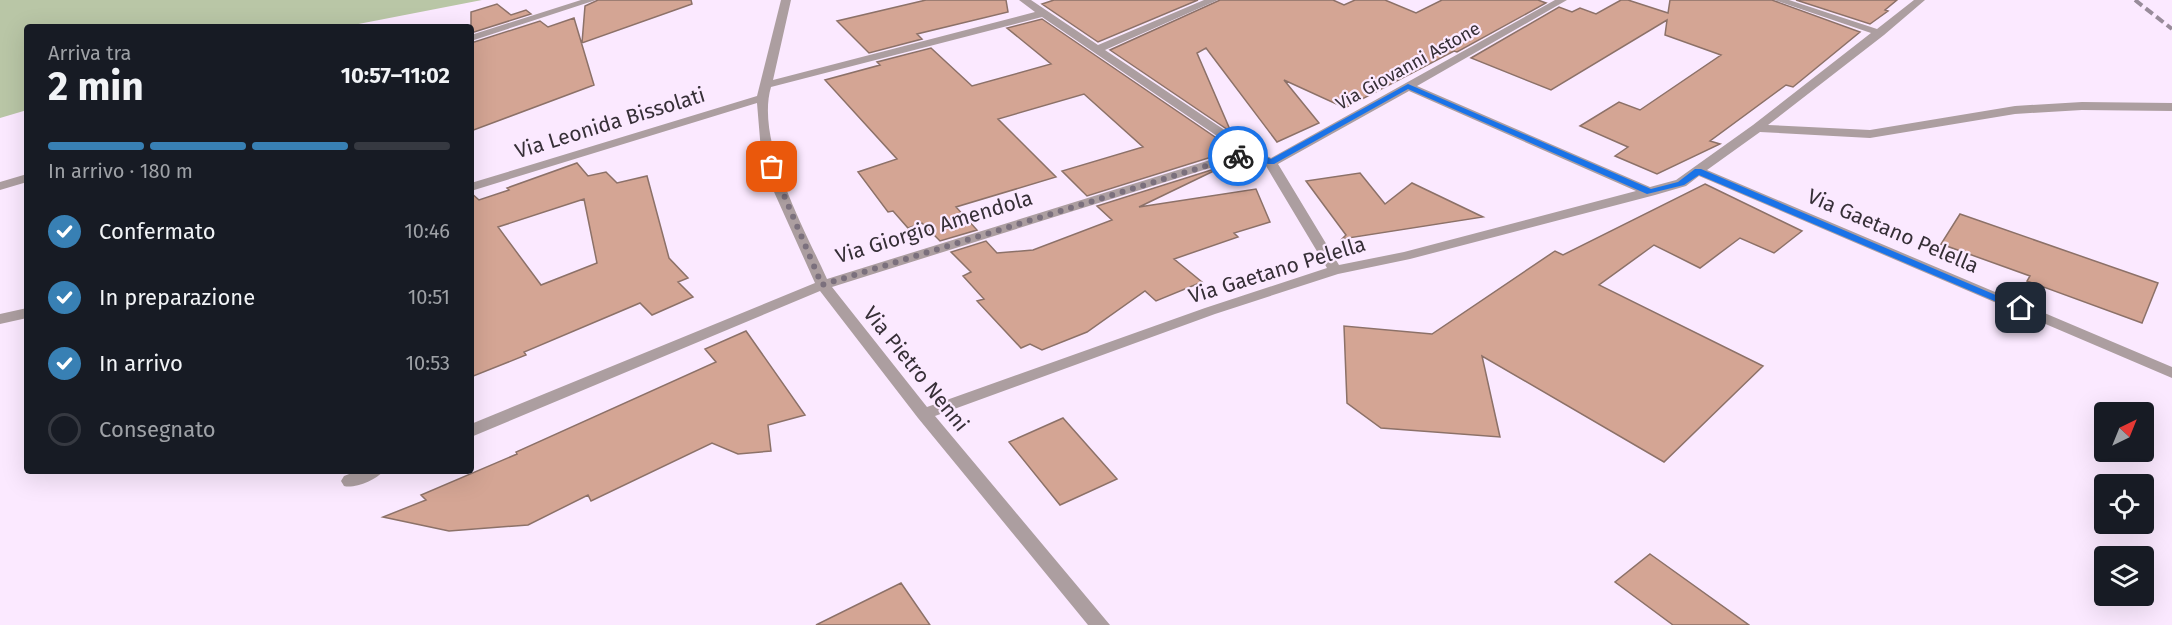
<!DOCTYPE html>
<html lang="it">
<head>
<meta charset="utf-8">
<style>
  body { margin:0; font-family:"Fira Sans",sans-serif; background:#20242c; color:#f1f3f6; height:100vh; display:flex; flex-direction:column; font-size:22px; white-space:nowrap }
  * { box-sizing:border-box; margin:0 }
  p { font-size:20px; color:#9ea1a6 }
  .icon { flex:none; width:33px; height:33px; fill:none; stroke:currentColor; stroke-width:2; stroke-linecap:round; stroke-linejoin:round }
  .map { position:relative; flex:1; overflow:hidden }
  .details { position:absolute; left:24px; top:24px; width:450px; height:450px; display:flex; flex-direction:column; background:#171b24; border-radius:6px; box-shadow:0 6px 24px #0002 }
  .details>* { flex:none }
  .needle { width:39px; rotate:43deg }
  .buttons { position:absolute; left:2094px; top:402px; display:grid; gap:12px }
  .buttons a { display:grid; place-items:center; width:60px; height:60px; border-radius:6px; background:#171b24; box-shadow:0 6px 24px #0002; font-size:30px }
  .pin { position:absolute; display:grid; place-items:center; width:51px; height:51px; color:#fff; margin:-26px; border-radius:12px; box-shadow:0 3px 9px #0006 }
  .courier { position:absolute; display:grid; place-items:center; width:60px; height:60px; margin:-30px; border:4px solid #1a73e8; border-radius:50%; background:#fff; color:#222; box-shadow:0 2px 8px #0007 }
  .overview em { font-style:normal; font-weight:700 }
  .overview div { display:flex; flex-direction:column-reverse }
  .overview { display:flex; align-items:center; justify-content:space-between; height:102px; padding:0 24px }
  h1 { font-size:39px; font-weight:700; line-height:45px }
  .bar { display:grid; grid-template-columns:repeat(4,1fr); gap:9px 6px; align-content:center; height:72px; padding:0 24px }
  .bar i { height:8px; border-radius:4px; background:#363941 }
  .bar .on { background:#3880b4 }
  .bar p { grid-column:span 4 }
  ol { padding:0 24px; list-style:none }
  li { display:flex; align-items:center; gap:18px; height:66px }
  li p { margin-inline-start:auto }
  li .icon { padding:6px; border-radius:50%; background:#3880b4; color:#fff; stroke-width:4 }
  li:last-child { color:#9ea1a6 }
  li i { width:33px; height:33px; border:3px solid #363941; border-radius:50% }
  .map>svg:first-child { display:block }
  .green { fill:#b9c6a6 }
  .building { fill:#d4a594; stroke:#8c7168; stroke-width:1.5; fill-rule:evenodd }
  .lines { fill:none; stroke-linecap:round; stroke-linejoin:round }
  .minor { fill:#ac9ea0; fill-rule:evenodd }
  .rail { stroke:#988b9a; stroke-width:4; stroke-dasharray:9 4.5; stroke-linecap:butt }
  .route { fill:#1a73e8 }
  .done { stroke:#7b707d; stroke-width:6; stroke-dasharray:0 10.8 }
  .labels { text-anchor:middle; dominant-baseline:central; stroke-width:4.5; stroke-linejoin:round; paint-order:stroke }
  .far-street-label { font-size:18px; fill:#362f37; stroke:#fbe9ff }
  .street-label { font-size:21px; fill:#362f37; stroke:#fbe9ff }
</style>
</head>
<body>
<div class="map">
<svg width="2172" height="625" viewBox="0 0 2172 625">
  <rect width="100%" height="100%" fill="#fbe9ff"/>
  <path class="green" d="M0 0H482L343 27H27V110L0 118Z"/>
  <path class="building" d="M598 0H691L692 4 582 43 585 6Z
    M926 0H1006L1008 12 917 34 922 39 869 53 837 21Z
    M1054 0H1198L1098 42 1042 4Z
    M1220 0H1333L1344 5 1355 0H1385L1416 13 1442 0H1538L1546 3 1457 52 1454 51 1345 108 1284 80 1319 123 1277 142 1206 48 1197 53 1231 132 1110 50Z
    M1621 0H1628L1668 13 1670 0H1772L1860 32 1793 87 1786 85 1710 141 1720 144 1657 174 1615 156 1628 147 1580 126 1619 102 1640 110 1721 55 1665 35 1667 20 1551 90 1471 58 1559 7 1572 12 1580 8 1596 14Z
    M1796 0H1897L1885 10 1888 11 1870 24Z
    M497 4 511 15 526 10 531 14 471 33V12Z
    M574 18 594 85 471 131V43L540 21 548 27Z
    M1042 19 1234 150 1087 196 1062 171 1143 147 1084 94 998 119 1056 177 956 207 977 230 940 241 922 223 908 228 893 211 888 212 858 172 897 159 825 80 880 65 877 62 931 48 972 86 1051 64 1007 28Z
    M577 163 588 176 606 172 617 183 647 176 669 258 688 278 678 282 693 297 652 315 640 303 524 352 526 355 471 377V193L479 200 509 190 507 188ZM584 199 597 263 541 285 498 227Z
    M1224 166 1139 207 1256 189 1270 222 1234 233 1238 237 1174 259 1202 282 1156 301 1145 291 1087 332 1042 350 1030 344 1021 348 977 301 984 299 963 276 971 272 951 252 986 241 997 253 1033 250 1112 220 1097 206Z
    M1360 173 1385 204 1412 183 1483 217 1342 239 1346 235 1306 181Z
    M1705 184 1802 231 1774 253 1740 238 1700 268 1654 245 1599 285 1763 366 1664 462 1482 356 1500 437 1381 428 1347 403 1344 326 1432 334 1555 251 1563 255Z
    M1960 214 2158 283 2142 323 2027 281 2030 276 1941 244Z
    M746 331 805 415 768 425 771 451 738 454 712 443 591 501 588 495 528 525 449 531 383 517 426 500 421 495 517 454 516 452 716 362 705 349Z
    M1063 418 1117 479 1060 505 1009 442Z
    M1650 554 1749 625H1673L1615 582Z
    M901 583 930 625H816Z"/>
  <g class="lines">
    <path class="minor" d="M581 0H596L471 41V35Z
      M781 0H791L773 80 1035 12 1019 0H1031L1098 45 1204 0H1218L1105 50 1253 149 1271 158 1555 0H1567L1417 86 1650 187 1676 180 1753 125 1871 33 1774 0H1789L1877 29 1914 0H1925L1884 35 1768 125 1870 130 2015 106 2082 102 2172 103V111L2082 110 2015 114 1870 138 1760 132 1707 170 2172 367V378L1699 176 1686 186 1655 195 1410 259 1338 274 1215 314 935 416 1110 625H1088L918 418 820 291 471 437V424L815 283 770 183 761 151 757 103 471 191V183L757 96ZM1042 17 1239 151 827 279C805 230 755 141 771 87ZM1409 91 1636 191 1404 252 1339 265 1278 164ZM1248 156 1266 166 1327 268 1205 308 927 407 832 287Z
      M27 174V182L0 190V182Z
      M27 308V318L0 324V314Z
      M357 471H383C377 480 354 489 344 486L341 481 344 476Z"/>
    <path class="rail" d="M2135 0 2172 29"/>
  </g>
  <path class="route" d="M1408 84 1651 189 1678 182 1695 169H1701L2026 308 2018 311 1699 175 1684 185 1647 194 1408 89 1274 164H1268L1249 155 1238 158 1233 156 1250 150 1271 159Z"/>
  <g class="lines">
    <path class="done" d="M772 167 822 285 1238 156"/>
  </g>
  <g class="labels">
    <g class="far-street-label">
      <text transform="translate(1408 66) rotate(-29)">Via Giovanni Astone</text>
    </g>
    <g class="street-label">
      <text transform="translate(610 123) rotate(-17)">Via Leonida Bissolati</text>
      <text transform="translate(934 227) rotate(-17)">Via Giorgio Amendola</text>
      <text transform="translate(1893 231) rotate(23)">Via Gaetano Pelella</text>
      <text transform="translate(1277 270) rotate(-17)">Via Gaetano Pelella</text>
      <text transform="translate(916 369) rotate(51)">Via Pietro Nenni</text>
    </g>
  </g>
</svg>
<div class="buttons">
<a><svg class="needle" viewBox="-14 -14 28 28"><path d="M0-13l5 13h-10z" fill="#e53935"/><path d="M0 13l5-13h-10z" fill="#9ea1a6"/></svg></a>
<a><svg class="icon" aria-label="locate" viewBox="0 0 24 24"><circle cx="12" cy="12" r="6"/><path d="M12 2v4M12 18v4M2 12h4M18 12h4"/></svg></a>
<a><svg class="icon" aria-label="layers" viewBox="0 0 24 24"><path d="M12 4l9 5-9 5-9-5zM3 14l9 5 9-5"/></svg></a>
</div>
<div class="pin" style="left:772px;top:167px;background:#ea580c"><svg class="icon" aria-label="bag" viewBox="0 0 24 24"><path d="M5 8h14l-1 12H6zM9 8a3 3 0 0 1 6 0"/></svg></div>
<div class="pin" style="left:2021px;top:308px;background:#1f2937"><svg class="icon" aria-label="home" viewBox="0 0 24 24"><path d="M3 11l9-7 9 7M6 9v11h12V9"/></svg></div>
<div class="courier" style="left:1238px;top:156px"><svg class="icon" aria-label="bike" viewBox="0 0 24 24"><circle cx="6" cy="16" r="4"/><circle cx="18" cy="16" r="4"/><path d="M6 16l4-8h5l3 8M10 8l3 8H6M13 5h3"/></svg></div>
<section class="details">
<div class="overview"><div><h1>2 min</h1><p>Arriva tra</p></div><em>10:57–11:02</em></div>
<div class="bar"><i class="on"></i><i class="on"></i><i class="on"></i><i></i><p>In arrivo · 180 m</p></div>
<ol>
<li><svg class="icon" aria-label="check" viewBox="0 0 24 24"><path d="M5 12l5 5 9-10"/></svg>Confermato<p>10:46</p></li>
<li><svg class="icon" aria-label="check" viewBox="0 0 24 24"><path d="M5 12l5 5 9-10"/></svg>In preparazione<p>10:51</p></li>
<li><svg class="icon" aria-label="check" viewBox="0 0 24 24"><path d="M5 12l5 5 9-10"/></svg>In arrivo<p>10:53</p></li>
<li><i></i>Consegnato</li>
</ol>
</section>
</div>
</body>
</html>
